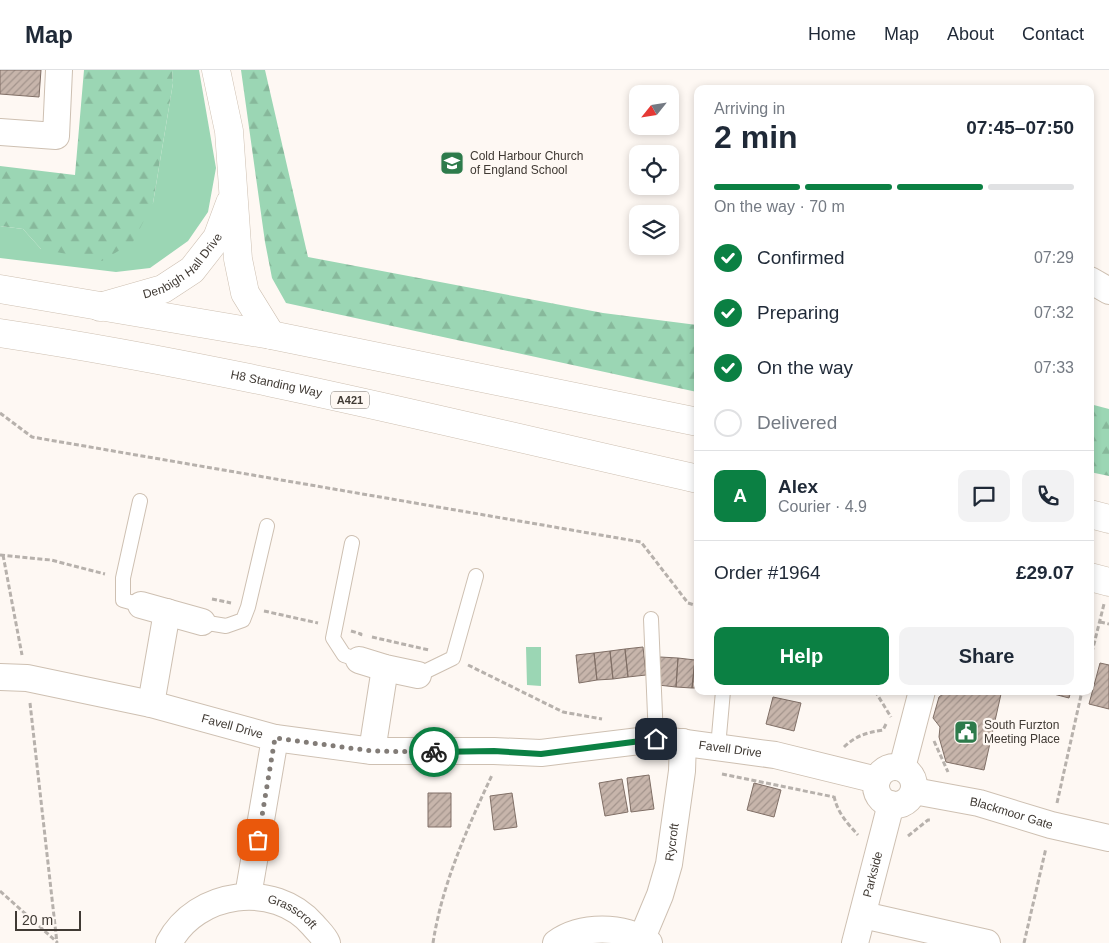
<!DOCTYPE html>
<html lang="en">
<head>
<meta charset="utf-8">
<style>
  body { margin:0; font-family:Helvetica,sans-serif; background:#f2f2f3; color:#1f2937; height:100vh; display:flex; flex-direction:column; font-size:19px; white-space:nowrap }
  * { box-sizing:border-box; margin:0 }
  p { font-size:16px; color:#747a83 }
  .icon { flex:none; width:28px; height:28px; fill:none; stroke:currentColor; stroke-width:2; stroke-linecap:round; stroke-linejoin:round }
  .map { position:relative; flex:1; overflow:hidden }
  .side { position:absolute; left:694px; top:15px; width:400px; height:610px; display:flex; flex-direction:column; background:#fff; border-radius:10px; box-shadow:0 2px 8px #0003 }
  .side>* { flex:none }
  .needle { width:32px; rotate:240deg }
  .fabs { position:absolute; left:629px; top:15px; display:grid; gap:10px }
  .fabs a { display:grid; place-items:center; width:50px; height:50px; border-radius:10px; background:#fff; box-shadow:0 2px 8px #0003; font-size:25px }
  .scale { position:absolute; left:15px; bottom:12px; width:66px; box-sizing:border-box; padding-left:5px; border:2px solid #403a34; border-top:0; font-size:14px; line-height:18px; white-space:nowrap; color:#403a34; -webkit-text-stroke:4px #fef8f3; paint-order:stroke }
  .pin { position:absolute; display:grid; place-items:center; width:42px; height:42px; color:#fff; margin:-21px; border-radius:10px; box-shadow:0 2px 8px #0006 }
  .courier { position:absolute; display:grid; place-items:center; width:50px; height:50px; margin:-25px; border:4px solid #0b8043; border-radius:50%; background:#fff; color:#222; box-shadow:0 1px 6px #0007 }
  .headline em { font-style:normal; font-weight:800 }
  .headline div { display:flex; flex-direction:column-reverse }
  .headline { display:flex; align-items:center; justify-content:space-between; height:85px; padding:0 20px }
  h1 { font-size:32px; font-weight:800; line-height:38px }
  .bar { display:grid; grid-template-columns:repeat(4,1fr); gap:8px 5px; align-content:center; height:60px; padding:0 20px }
  .bar i { height:6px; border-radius:4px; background:#e0e1e3 }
  .bar .selected { background:#0b8043 }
  .bar p { grid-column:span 4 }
  .line { display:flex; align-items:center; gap:12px; padding:0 20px; border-top:1px solid #e0e1e3 }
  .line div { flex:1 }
  .round { display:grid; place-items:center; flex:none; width:52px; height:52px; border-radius:10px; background:#f2f2f3 }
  ol { padding:0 20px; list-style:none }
  li { display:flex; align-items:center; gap:15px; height:55px }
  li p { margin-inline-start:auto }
  li .icon { padding:5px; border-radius:50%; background:#0b8043; color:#fff; stroke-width:4 }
  li:last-child { color:#747a83 }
  li i { width:28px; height:28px; border:2px solid #e0e1e3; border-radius:50% }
  .primary-button { display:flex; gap:10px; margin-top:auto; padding:10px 20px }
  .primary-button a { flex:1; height:58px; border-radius:10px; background:#0b8043; color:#fff; font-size:20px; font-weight:800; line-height:58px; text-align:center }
  .primary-button a+a { background:#f2f2f3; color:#1f2937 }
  header { display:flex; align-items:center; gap:30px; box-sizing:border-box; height:70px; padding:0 25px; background:#fff; border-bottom:1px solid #e0e1e3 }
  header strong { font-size:24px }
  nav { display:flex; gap:28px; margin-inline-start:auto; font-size:18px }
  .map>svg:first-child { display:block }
  .green { fill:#9bd6b4 }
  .forest { fill:url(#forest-firs) }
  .building { fill:url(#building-hatch); stroke:#806f66 }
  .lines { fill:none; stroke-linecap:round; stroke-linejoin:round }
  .service-casing { stroke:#cec0b2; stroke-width:16 }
  .minor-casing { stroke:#cec0b2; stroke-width:28 }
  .tertiary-casing { stroke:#cec0b2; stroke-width:29 }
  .trunk-casing { stroke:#cec0b2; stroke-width:29 }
  .path { stroke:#b7b1ac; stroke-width:3; stroke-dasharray:5 2.5; stroke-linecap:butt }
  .service { stroke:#fff; stroke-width:14 }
  .minor { stroke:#fff; stroke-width:26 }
  .tertiary { stroke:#fff; stroke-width:28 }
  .trunk { stroke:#fff; stroke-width:28 }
  .done { stroke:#827c77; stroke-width:5; stroke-dasharray:0 9 }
  .route { stroke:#0b8043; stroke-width:6 }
  .labels { text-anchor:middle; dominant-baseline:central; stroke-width:4.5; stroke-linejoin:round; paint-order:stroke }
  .shield { fill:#fef8f3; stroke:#79736d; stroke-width:1 }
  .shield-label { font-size:11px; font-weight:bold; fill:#403a34 }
  .poi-label { font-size:12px; fill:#403a34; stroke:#fef8f3; text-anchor:start }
  .street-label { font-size:12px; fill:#403a34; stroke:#fef8f3 }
</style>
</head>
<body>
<header>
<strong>Map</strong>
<nav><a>Home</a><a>Map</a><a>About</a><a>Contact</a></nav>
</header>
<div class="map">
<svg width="1109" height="873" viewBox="0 0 1109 873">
  <defs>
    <pattern id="forest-firs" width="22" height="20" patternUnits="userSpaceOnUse" patternTransform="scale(1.25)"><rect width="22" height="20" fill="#9bd6b4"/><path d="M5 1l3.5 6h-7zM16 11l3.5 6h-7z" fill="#87b89b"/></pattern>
    <pattern id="building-hatch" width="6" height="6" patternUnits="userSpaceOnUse" patternTransform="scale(1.25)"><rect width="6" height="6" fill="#c7b5ab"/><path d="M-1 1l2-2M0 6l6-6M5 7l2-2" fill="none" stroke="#a3948c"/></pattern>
  </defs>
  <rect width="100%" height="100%" fill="#fef8f3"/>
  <path class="green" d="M172 0H199L216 98 208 142 188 171 150 198 116 202 0 188V156L23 159 41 179 153 133 173 13Z
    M526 577H541V616L527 615Z"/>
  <path class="forest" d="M84 0H172L173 13 153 133 133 172 102 191 41 179 23 159 0 156V96L75 105Z
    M241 0H265L308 187 603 243 697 255V322L286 233 272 208 265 172Z
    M1090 334 1109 339V406L1090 402Z"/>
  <path class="building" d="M0 0H41L39 27 0 24Z
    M643 577 646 605 628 607 625 579Z
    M625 579 628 607 613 609 610 581Z
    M610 581 613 609 597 610 594 583Z
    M594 583 597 610 579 613 576 585Z
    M660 587 678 588 676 617 658 615Z
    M678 588 695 590 692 618 676 617Z
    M695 590H698V618H692Z
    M1100 593 1109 595V639L1089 634Z
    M947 621H987L1001 624 984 700 946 692 939 667 940 657 933 648 939 627Z
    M1042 621H1071L1069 628Z
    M773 627 801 633 794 661 766 654Z
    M649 705 654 739 631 742 627 708Z
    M622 709 628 742 605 746 599 713Z
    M754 713 781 720 774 747 747 740Z
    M428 723H451V757H428Z
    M512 723 517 757 494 760 490 726Z"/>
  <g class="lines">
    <g class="service-casing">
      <path id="service" d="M140 431 123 508V530L141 535
        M352 473 333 568 344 585 359 590
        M651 549 656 669
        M202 552 226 556 243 550 248 537 267 456
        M418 605 453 588 476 506
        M718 677 723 621"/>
    </g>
    <g class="minor-casing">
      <g id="minor">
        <path d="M0 62 56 66 59 0"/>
        <path d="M1090 210 1109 221"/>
        <path d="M141 535 202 552"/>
        <path d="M359 590 385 598 418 605"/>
        <path id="s1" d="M0 607 27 608 151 634 275 668 372 681H494L541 683 656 669 775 685 877 710"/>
        <path d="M151 634 167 542"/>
        <path d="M372 681 385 598"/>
        <circle cx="895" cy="716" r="19"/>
        <path d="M902 698 922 621"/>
        <path id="s2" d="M914 721 979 733 1051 755 1109 768"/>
        <path d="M248 826 275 668"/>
        <path d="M863 845 987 873"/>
        <path id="s3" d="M642 868 660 825 669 794 682 701 683 672"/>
        <path id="s4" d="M169 873C196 821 274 810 313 855 318 861 324 866 327 873"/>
        <path d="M556 873C581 855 623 855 649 873"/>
        <path id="s5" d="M855 873 891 734"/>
      </g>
    </g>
    <g class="tertiary-casing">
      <g id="tertiary">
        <path d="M216 0 229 61 238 189 245 223 271 265"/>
        <path id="s6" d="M100 237 163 219 192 200 217 168 230 133"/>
      </g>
    </g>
    <g class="trunk-casing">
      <g id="trunk">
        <path d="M0 219 271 265 698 352"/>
        <path id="s7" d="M0 263C235 298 466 357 698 409"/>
        <path d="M1090 444 1109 449"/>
        <path d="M1090 507 1109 512"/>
      </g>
    </g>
    <path class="path" d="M0 343 32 367 641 472 688 533 698 536
      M0 485 51 490 105 504
      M3 485 22 585
      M212 529 231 533
      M264 541 318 553
      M1100 552 1109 554
      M351 561 361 564 360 568
      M372 567 429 580
      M1090 590 1104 534
      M468 595 563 642 602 649
      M875 621 891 647
      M30 633 57 873
      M934 671 948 702
      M844 677C857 665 866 663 883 660L886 654
      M722 704 834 727
      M834 726C837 742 847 753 858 765
      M1057 733 1082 621
      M908 766 928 750H931
      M0 821 57 872
      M433 873C442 814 467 759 492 705
      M1024 873 1046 778"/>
    <use href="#service" class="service"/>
    <use href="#minor" class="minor"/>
    <use href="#tertiary" class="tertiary"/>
    <use href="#trunk" class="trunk"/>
  </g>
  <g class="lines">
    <path class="done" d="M258 770 275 668 372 681 434 682"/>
    <path class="route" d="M434 682 494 681 541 684 656 669"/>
  </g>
  <defs>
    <g id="school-square" transform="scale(1.25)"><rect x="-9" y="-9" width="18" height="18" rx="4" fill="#2d7b4b" stroke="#fef8f3"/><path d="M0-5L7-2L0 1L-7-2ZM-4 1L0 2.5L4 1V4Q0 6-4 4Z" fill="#fff"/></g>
    <g id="civic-square" transform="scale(1.25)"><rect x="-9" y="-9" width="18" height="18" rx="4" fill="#2d7b4b" stroke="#fef8f3"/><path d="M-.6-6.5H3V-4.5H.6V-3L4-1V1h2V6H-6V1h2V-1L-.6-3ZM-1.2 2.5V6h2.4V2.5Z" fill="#fff"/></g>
  </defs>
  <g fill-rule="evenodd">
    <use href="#school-square" x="452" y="93"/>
    <use href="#civic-square" x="966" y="662"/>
  </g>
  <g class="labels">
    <rect class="shield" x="331" y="321.5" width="38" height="17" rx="4"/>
    <g class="shield-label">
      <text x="350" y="330">A421</text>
    </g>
    <g class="poi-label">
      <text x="470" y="86">Cold Harbour Church<tspan x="470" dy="14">of England School</tspan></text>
      <text x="984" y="655">South Furzton<tspan x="984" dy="14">Meeting Place</tspan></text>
    </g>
    <g class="street-label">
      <text stroke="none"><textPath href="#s6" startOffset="95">Denbigh Hall Drive</textPath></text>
      <text stroke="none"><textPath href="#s7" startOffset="281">H8 Standing Way</textPath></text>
      <text stroke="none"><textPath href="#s1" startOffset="238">Favell Drive</textPath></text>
      <text stroke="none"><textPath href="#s1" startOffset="740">Favell Drive</textPath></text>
      <text stroke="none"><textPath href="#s2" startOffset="100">Blackmoor Gate</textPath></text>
      <text stroke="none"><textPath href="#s3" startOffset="101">Rycroft</textPath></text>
      <text stroke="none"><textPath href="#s5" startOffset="71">Parkside</textPath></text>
      <text stroke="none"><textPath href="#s4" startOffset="144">Grasscroft</textPath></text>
    </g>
  </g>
</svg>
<div class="fabs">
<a><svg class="needle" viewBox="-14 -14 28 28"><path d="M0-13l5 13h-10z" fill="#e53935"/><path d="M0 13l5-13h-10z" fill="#747a83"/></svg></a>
<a><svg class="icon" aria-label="locate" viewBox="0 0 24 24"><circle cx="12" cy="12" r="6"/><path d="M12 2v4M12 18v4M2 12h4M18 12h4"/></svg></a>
<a><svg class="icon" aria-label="layers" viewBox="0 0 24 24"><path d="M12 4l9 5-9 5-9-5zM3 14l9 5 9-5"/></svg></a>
</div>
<div class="scale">20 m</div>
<div class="pin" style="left:258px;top:770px;background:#ea580c"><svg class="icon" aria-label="bag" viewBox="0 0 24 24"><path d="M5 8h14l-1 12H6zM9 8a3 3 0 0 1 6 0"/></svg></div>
<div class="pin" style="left:656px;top:669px;background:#1f2937"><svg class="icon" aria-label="home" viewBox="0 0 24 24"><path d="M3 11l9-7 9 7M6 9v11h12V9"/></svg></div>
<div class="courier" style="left:434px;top:682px"><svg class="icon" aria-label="bike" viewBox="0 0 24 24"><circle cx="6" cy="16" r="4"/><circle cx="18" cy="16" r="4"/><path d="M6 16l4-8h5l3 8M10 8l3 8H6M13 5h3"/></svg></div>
<section class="side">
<div class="headline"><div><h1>2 min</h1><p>Arriving in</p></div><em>07:45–07:50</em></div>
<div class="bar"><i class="selected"></i><i class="selected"></i><i class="selected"></i><i></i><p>On the way · 70 m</p></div>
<ol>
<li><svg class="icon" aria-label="check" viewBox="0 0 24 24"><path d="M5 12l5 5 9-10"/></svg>Confirmed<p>07:29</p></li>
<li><svg class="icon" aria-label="check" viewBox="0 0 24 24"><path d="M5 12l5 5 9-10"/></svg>Preparing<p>07:32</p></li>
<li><svg class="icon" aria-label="check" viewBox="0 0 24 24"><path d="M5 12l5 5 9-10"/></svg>On the way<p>07:33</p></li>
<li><i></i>Delivered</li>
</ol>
<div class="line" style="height:90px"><b class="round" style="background:#0b8043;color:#fff">A</b><div><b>Alex</b><p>Courier · 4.9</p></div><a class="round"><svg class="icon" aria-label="chat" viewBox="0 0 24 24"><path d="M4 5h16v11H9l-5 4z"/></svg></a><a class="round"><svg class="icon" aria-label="phone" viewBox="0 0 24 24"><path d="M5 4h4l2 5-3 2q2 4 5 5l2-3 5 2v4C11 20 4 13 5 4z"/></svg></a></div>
<div class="line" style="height:65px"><div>Order #1964</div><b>£29.07</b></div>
<div class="primary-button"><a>Help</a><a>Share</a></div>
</section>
</div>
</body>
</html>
